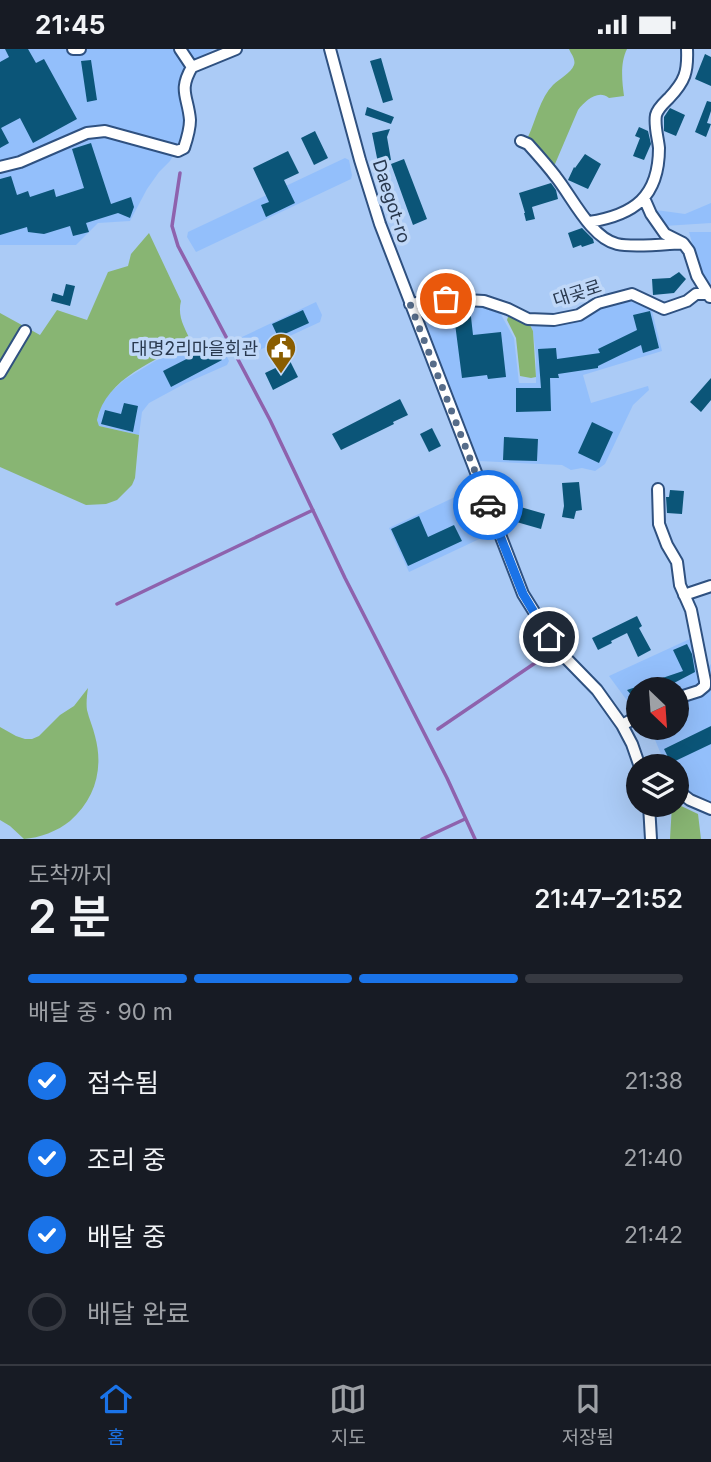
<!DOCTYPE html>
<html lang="ko">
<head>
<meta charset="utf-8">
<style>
  body { margin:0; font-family:Inter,"Noto Sans KR",sans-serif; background:#242831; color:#f1f3f6; height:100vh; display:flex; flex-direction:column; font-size:26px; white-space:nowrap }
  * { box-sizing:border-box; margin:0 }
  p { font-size:23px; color:#9ea1a6 }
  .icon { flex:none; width:38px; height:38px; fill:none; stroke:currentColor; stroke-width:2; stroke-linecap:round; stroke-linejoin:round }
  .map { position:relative; height:790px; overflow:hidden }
  .drawer { display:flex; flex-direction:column; background:#171b24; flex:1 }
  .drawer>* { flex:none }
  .needle { width:46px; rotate:155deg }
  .tools { position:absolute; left:626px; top:628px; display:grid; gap:14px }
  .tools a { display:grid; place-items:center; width:63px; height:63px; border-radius:50%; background:#171b24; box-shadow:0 7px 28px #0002; font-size:35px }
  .pin { position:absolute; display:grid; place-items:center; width:60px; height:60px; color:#fff; margin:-30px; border:4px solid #fff; border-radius:50%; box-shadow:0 2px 7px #0007 }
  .courier { position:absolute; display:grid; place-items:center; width:70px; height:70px; margin:-35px; border:5px solid #1a73e8; border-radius:50%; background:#fff; color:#222; box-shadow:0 2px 9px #0007 }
  .overview em { font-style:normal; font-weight:600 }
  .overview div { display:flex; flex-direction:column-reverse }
  .overview { display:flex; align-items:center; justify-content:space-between; height:119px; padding:0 28px }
  h1 { font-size:46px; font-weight:600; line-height:52px }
  .bar { display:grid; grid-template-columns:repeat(4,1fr); gap:10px 7px; align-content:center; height:84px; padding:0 28px }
  .bar i { height:9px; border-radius:5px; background:#363941 }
  .bar .on { background:#1a73e8 }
  .bar p { grid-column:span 4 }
  ol { padding:0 28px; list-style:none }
  li { display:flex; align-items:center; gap:21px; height:77px }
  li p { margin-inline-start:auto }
  li .icon { padding:7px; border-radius:50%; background:#1a73e8; color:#fff; stroke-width:4 }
  li:last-child { color:#9ea1a6 }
  li i { width:38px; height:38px; border:4px solid #363941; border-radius:50% }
  .status { display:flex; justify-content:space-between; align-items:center; height:49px; padding:0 35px; background:#171b24; direction:ltr }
  .status svg { height:19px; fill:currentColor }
  .menu { display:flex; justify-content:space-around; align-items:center; height:98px; border-top:2px solid #363941; background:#171b24; font-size:19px; color:#9ea1a6 }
  .menu a { display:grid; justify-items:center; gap:4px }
  .menu .on { color:#1a73e8 }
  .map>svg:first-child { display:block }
  .built { fill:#93bffb }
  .green { fill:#88b573 }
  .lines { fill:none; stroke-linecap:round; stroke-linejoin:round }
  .stream { stroke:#8e62ad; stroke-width:3.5 }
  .building { fill:#0b5578 }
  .minor-casing { stroke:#2f5180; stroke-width:14 }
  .minor { stroke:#fff; stroke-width:10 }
  .done { stroke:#566c89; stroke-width:7; stroke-dasharray:0 12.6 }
  .route { stroke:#1a73e8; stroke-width:9 }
  .labels { text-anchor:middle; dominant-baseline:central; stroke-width:7; stroke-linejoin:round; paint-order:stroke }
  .street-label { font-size:18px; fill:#29394f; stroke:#c0d8f8 }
  .poi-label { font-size:18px; fill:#29394f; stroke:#c0d8f8; text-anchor:end }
</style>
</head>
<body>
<div class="status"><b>21:45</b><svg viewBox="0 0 49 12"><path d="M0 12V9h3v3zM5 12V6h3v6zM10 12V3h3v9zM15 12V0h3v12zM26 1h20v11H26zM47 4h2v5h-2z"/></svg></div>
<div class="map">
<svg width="711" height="790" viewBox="0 0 711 790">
  <rect width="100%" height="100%" fill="#abcbf6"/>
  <path class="built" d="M0 0H214L192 12 186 18 181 30 179 45 184 72 179 95 170 112 159 123 147 140 130 172 98 174 76 196H0Z
    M345 109 349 111 352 126 351 130 196 203 187 188 188 183Z
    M711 154V174L664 177 656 161 685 165Z
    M689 183H711V241L699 219Z
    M632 249 651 258 662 302 583 326 591 354 648 337 649 341 633 356 605 415 595 422 582 419 571 421 562 416 479 412 422 264 432 255 471 254 499 262 514 289 519 334H536V307L533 282 529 274Z
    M316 253 322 266 320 273 251 305 242 288Z
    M219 292 229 312 227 316 186 334 149 354 142 363 139 386 99 377 97 371 102 354 112 342 124 331 155 312 191 293 196 302Z
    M472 440 490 485 409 523 389 479Z
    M694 588 702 635 677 646V640H639V661H634L609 627Z
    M711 615V754L697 749 677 732V718L666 717 650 679H677V654L703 646 708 641 706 620Z"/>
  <path class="green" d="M569 0H627C620 14 622 32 624 47L609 49C598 40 585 52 578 61L555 115 552 118 538 104 528 88C536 71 540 49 553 36 559 30 571 24 574 16 576 10 571 5 569 0Z
    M149 184 181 252C177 268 185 279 191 293 156 311 106 329 97 371L99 377 139 386 135 429 132 436 117 451 106 455 86 456 0 418V264L40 286 57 261 87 271 108 223 128 217 131 205Z
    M512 267 529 274 533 282 536 328 531 329 520 327 516 289 507 271 508 268Z
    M88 639C87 646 86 654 87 661 89 670 93 678 95 687 104 720 95 750 70 772 58 782 39 789 24 790L10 777 0 771V678L16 687 25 690H32L39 687 60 666 74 657Z
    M672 756H679L698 765 701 790H670Z"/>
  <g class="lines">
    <path class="stream" d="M180 124 172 177 178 197 270 371 345 529 447 729 475 790
      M117 555 313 461
      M438 680 541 610
      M422 790 465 770"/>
  </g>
  <path class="building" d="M5 0H28L36 14 44 10 77 70 33 94 20 69 1 79 9 94 0 99V13L9 8Z
    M705 5 711 8V37L695 30Z
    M381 9 393 51 383 54 370 12Z
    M91 11 97 51 87 53 81 12Z
    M707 52 711 53V62L707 74 711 75 706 88 695 83Z
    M367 58 394 68 391 75 365 66Z
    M670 59 685 66 676 87 664 82V68Z
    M639 78 648 82 651 95 644 111 633 107 640 89 635 87Z
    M390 80 387 88 391 111 378 114 372 84Z
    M315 82 328 109 314 116 301 89Z
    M91 94 111 155 131 148 134 158 130 169 118 164 86 174 89 183 73 187 70 177 44 185 28 183 27 178 0 186V130L11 127 17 146 28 142 30 148 54 140 56 148 84 139 72 100Z
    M288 102 299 124 284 131 295 154 266 168 261 156 269 153 253 119Z
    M585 105 601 115 588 140 568 131 574 118 575 119Z
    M404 110 427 170 413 176 391 115Z
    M551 134 556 141 558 150 532 158 535 170 526 172 524 164H525L519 144Z
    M582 179 593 190 594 194 582 198 581 196 573 199 568 184Z
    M679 223 686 230 674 244 653 246 652 230 670 229Z
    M66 235 75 237 70 257 51 252 53 244 63 247Z
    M453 259H470L473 286 501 283 506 328 488 330 487 326 462 329Z
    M303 261 309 274 278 288 272 275Z
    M650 262 659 299 643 304 641 296 598 317V319L558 325 559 329H550L551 362 516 363V339H541L538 300 556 299 557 310 600 304 598 300 637 281 633 266Z
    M214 296 222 311 171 338 163 322Z
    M290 312 298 328 273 341 265 324Z
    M711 329V351L701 363 690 353Z
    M400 350 408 366 393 373 394 375 341 401 332 385Z
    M124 354 138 357 133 383 101 375 105 361 121 365Z
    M592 373 613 383 599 414 578 404Z
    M432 379 441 397 429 403 420 385Z
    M504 388 538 390 537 412 503 411Z
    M579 433 582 461 576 462 574 470 562 468 564 457 562 434Z
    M670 441 684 442 682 465 667 464 666 448H669Z
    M517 457 545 465 541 480 513 472Z
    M419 467 428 488 454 476 462 492 408 517 391 480Z
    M637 567 642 577 639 579 651 601 638 608 627 584 611 592 612 594 598 601 592 589Z
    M687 595 692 605 695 623 674 634 676 640H639V655L627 641 683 622 673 601Z
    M711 677V695L671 714 664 700Z"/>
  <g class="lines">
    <g class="minor-casing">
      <path id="minor" d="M73 0H80
        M180 0 192 18
        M330 0 360 111 380 175 523 545 558 601 597 641 622 676 632 695 640 718
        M521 92 528 95C537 105 547 116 556 128 572 148 591 189 617 195 634 199 665 195 683 194L689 202 697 227 710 248
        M0 118 20 113 87 84 105 82 178 102 184 99C187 90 190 81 190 71 188 47 178 42 192 18L236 0
        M644 149 651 165 665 185 683 194
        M589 173C634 166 659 148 659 99 658 89 654 76 656 66 658 59 664 54 669 49 685 32 688 23 687 0
        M410 255 446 250 484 252 508 260 528 270 554 271 579 266 598 254 632 245 664 260 687 252 696 245H709
        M0 324 25 282
        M658 440 659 475 667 496 677 513 680 536 691 561 705 632V637L699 642 677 649
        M684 546 711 537
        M622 676 639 667
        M677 741 690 751 711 760
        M649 756 651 790"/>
    </g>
    <use href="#minor" class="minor"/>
  </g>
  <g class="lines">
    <path class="done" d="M446 250 410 255 488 456"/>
    <path class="route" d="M488 456 523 545 549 588"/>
  </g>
  <defs>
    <g id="civic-pin" transform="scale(1.575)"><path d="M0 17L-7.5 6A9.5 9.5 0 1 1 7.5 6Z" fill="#8a5d00" stroke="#c0d8f8"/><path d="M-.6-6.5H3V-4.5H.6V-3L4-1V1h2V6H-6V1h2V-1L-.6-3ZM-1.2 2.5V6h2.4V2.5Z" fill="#fff"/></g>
  </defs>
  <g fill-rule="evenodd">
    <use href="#civic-pin" x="281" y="299"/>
  </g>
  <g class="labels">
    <g class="street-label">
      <text transform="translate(392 152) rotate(72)">Daegot-ro</text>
      <text transform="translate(577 244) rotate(-18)">대곶로</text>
    </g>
    <g class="poi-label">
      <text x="258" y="299">대명2리마을회관</text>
    </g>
  </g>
</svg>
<div class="tools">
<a><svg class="needle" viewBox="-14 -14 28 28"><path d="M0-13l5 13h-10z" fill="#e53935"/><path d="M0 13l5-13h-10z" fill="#9ea1a6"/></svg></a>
<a><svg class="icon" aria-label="layers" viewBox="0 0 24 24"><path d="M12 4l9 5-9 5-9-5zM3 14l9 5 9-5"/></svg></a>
</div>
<div class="pin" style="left:446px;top:250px;background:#ea580c"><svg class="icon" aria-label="bag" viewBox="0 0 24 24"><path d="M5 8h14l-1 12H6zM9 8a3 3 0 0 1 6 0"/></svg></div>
<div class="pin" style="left:549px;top:588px;background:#1f2937"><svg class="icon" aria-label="home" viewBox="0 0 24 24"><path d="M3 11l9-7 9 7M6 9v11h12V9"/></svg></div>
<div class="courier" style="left:488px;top:456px"><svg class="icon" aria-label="car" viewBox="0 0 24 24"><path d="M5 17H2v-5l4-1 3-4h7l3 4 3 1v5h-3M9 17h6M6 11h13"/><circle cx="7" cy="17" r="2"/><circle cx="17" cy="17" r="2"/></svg></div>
</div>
<section class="drawer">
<div class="overview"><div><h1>2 분</h1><p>도착까지</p></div><em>21:47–21:52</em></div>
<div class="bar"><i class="on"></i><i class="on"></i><i class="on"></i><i></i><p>배달 중 · 90 m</p></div>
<ol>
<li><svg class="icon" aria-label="check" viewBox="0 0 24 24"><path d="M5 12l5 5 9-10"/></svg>접수됨<p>21:38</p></li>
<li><svg class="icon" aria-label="check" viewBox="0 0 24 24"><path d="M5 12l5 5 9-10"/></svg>조리 중<p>21:40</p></li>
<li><svg class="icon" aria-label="check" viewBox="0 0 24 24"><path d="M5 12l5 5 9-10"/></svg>배달 중<p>21:42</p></li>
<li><i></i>배달 완료</li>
</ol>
</section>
<nav class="menu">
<a class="on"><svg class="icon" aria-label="home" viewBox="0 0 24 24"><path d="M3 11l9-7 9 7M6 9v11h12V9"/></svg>홈</a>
<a><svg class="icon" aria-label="map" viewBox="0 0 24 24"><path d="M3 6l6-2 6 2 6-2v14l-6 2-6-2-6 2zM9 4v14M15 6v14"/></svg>지도</a>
<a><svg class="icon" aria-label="saved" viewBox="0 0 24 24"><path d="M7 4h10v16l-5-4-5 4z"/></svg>저장됨</a>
</nav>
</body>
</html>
